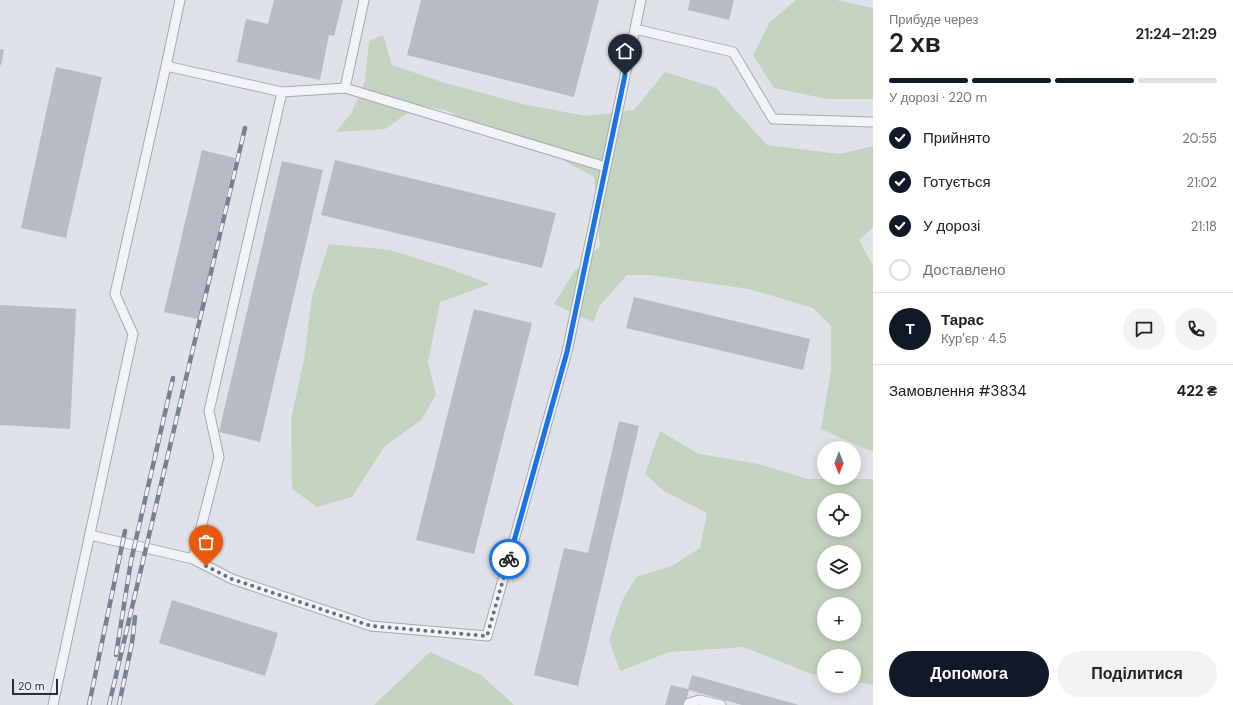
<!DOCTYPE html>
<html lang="uk">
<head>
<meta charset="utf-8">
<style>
  body { margin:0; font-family:"DM Sans",sans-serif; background:#f2f2f2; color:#202124; height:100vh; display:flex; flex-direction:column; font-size:15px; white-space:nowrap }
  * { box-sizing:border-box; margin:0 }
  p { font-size:13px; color:#757577 }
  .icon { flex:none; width:22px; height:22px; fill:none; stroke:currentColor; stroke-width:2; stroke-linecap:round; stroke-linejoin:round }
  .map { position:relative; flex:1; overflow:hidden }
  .side { display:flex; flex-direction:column; background:#fff; width:360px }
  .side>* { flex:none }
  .needle { width:26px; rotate:180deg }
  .controls { position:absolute; left:817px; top:441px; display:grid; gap:8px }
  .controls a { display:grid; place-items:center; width:44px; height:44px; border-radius:50%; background:#fff; box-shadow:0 2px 10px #0003; font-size:20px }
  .scale { position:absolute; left:12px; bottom:10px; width:46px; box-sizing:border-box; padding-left:4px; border:2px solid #282f3f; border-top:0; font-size:11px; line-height:14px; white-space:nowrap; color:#282f3f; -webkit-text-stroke:3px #eef1f6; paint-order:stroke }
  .pin { position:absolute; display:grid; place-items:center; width:34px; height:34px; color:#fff; margin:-41px -17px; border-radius:50% 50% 50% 0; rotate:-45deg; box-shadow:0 0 4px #0007 }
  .pin .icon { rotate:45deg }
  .courier { position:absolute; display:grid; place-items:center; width:40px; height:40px; margin:-20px; border:3px solid #1a73e8; border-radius:50%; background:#fff; color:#222; box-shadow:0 1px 5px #0007 }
  .summary em { font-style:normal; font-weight:600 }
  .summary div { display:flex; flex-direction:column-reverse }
  .summary { display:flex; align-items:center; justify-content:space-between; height:68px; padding:0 16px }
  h1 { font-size:26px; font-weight:600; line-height:30px }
  .bar { display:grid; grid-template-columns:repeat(4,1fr); gap:6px 4px; align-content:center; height:48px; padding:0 16px }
  .bar i { height:5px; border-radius:3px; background:#e0e0e0 }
  .bar .active { background:#111827 }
  .bar p { grid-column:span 4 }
  .line { display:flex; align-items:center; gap:10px; padding:0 16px; border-top:1px solid #e0e0e0 }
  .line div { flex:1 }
  .round { display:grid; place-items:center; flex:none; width:42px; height:42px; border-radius:21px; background:#f2f2f2 }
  ol { padding:0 16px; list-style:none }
  li { display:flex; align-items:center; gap:12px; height:44px }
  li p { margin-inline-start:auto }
  li .icon { padding:4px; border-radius:50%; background:#111827; color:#fff; stroke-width:4 }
  li:last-child { color:#757577 }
  li i { width:22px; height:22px; border:2px solid #e0e0e0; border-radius:50% }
  .cta { display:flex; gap:8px; margin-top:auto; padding:8px 16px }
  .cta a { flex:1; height:46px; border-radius:24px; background:#111827; color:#fff; font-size:16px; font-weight:600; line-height:46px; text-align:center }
  .cta a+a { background:#f2f2f2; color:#202124 }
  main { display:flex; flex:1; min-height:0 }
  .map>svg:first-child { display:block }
  .green { fill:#c4d2c0; fill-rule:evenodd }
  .building { fill:#b6bbc5 }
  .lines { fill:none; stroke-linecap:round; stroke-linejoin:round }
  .service-casing { stroke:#a4a9b2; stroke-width:11 }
  .service { stroke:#f2f3f7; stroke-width:9 }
  .rail-casing { stroke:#788192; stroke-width:4.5 }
  .rail { stroke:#eef1f6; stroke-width:3; stroke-dasharray:9; stroke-linecap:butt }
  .done { stroke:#686e7a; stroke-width:4; stroke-dasharray:0 7.2 }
  .route { stroke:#1a73e8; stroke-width:5 }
</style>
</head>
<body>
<main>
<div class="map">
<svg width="873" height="705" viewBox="0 0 873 705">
  <rect width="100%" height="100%" fill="#dfe2e8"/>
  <path class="green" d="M796 0H836L873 8V99H827L774 88 753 55 769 23Z
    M383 35 392 65 445 83 527 105 586 116 634 110 665 72 716 88 767 145 840 154 873 146V227L859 240 873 266V452L821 429 831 370V326L813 308 749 289 650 275H627L600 305 593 322 554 304 574 272 600 246 594 177 561 159 504 142 448 111 419 105 385 129 336 132 352 112 365 81 369 41Z
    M329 244 390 250 448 268 490 284 440 302 428 362 436 395 421 420 384 447 352 497 317 507 292 489 291 420 304 359 312 296Z
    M660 431 699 454 758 464 808 479H873V685L854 682V656H824V676L812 674 744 647 669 652 620 671 609 640 622 601 636 577 672 566 700 548 707 513 664 491 645 474ZM824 500H854V530H824ZM824 552H854V582H824ZM824 604H854V634H824Z
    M430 652 481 675 514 705H374Z"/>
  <path class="building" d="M274 0H343L334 36 329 35 320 80 237 62 246 19 268 24Z
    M421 0H599L574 97 407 55Z
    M690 0H734L729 20 688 10Z
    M0 49 4 50 1 65H0Z
    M56 67 102 77 66 238 21 228Z
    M202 150 235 158 198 319 164 312Z
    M335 160 556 213 542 268 321 215Z
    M282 161 323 170 260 442 219 432Z
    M634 297 810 339 803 370 626 328Z
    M0 305 76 309 70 429 0 425Z
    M474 309 532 323 474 554 416 540Z
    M619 421 639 426 578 686 534 675 564 548 588 553Z
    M172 600 278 633 265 676 159 643Z
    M692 675 799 705H742L689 690 685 705H665L671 685 688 689Z"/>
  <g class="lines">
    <g class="service-casing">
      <path id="service" d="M180 0 166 66 282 92 345 88 364 0
        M635 29 733 52 773 119 873 122
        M345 88 606 167
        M90 535 193 559 232 579 371 626 487 636 567 352 641 0
        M193 559 219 457 209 411 282 92
        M53 705 133 334 115 294 166 66
        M688 705 689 703 699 700 721 705"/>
    </g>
    <use href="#service" class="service"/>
    <g class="rail-casing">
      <path id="rail" d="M116 655 131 561 173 378
        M89 705 125 531
        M109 705 245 128
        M119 705 132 643 135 617"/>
    </g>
    <use href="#rail" class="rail"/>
  </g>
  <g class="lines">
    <path class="done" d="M206 566 232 579 371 626 487 636 509 559"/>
    <path class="route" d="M509 559 567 352 625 75"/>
  </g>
</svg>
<div class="controls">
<a><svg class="needle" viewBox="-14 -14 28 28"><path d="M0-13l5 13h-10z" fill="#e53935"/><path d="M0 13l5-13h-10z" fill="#757577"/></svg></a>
<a><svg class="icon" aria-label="locate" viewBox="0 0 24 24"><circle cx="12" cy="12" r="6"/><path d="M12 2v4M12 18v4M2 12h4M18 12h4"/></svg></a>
<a><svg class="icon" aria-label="layers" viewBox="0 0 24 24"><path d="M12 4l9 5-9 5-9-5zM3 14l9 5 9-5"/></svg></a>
<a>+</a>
<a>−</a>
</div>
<div class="scale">20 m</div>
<div class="pin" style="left:206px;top:566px;background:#ea580c"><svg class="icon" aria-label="bag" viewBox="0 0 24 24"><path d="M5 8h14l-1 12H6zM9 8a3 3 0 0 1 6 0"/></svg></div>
<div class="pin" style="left:625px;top:75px;background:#1f2937"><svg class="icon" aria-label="home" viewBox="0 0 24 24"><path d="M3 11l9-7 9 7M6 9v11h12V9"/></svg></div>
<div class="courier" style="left:509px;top:559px"><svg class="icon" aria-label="bike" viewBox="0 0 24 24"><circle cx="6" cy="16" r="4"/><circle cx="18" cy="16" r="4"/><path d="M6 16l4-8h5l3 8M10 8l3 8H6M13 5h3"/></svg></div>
</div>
<section class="side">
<div class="summary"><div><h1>2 хв</h1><p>Прибуде через</p></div><em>21:24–21:29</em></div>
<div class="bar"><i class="active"></i><i class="active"></i><i class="active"></i><i></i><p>У дорозі · 220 m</p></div>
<ol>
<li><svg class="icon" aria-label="check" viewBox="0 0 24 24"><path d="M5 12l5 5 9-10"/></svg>Прийнято<p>20:55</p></li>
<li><svg class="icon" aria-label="check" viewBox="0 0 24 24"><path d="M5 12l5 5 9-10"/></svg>Готується<p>21:02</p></li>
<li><svg class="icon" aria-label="check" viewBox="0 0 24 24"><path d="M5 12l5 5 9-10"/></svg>У дорозі<p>21:18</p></li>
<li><i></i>Доставлено</li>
</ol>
<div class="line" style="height:72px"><b class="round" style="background:#111827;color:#fff">Т</b><div><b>Тарас</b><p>Кур’єр · 4.5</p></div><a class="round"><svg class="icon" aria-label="chat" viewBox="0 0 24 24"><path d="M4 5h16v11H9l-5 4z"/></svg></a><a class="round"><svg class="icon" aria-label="phone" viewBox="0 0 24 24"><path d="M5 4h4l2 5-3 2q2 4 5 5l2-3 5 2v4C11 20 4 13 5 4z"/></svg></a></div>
<div class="line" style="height:52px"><div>Замовлення #3834</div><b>422 ₴</b></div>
<div class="cta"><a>Допомога</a><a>Поділитися</a></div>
</section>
</main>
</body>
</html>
